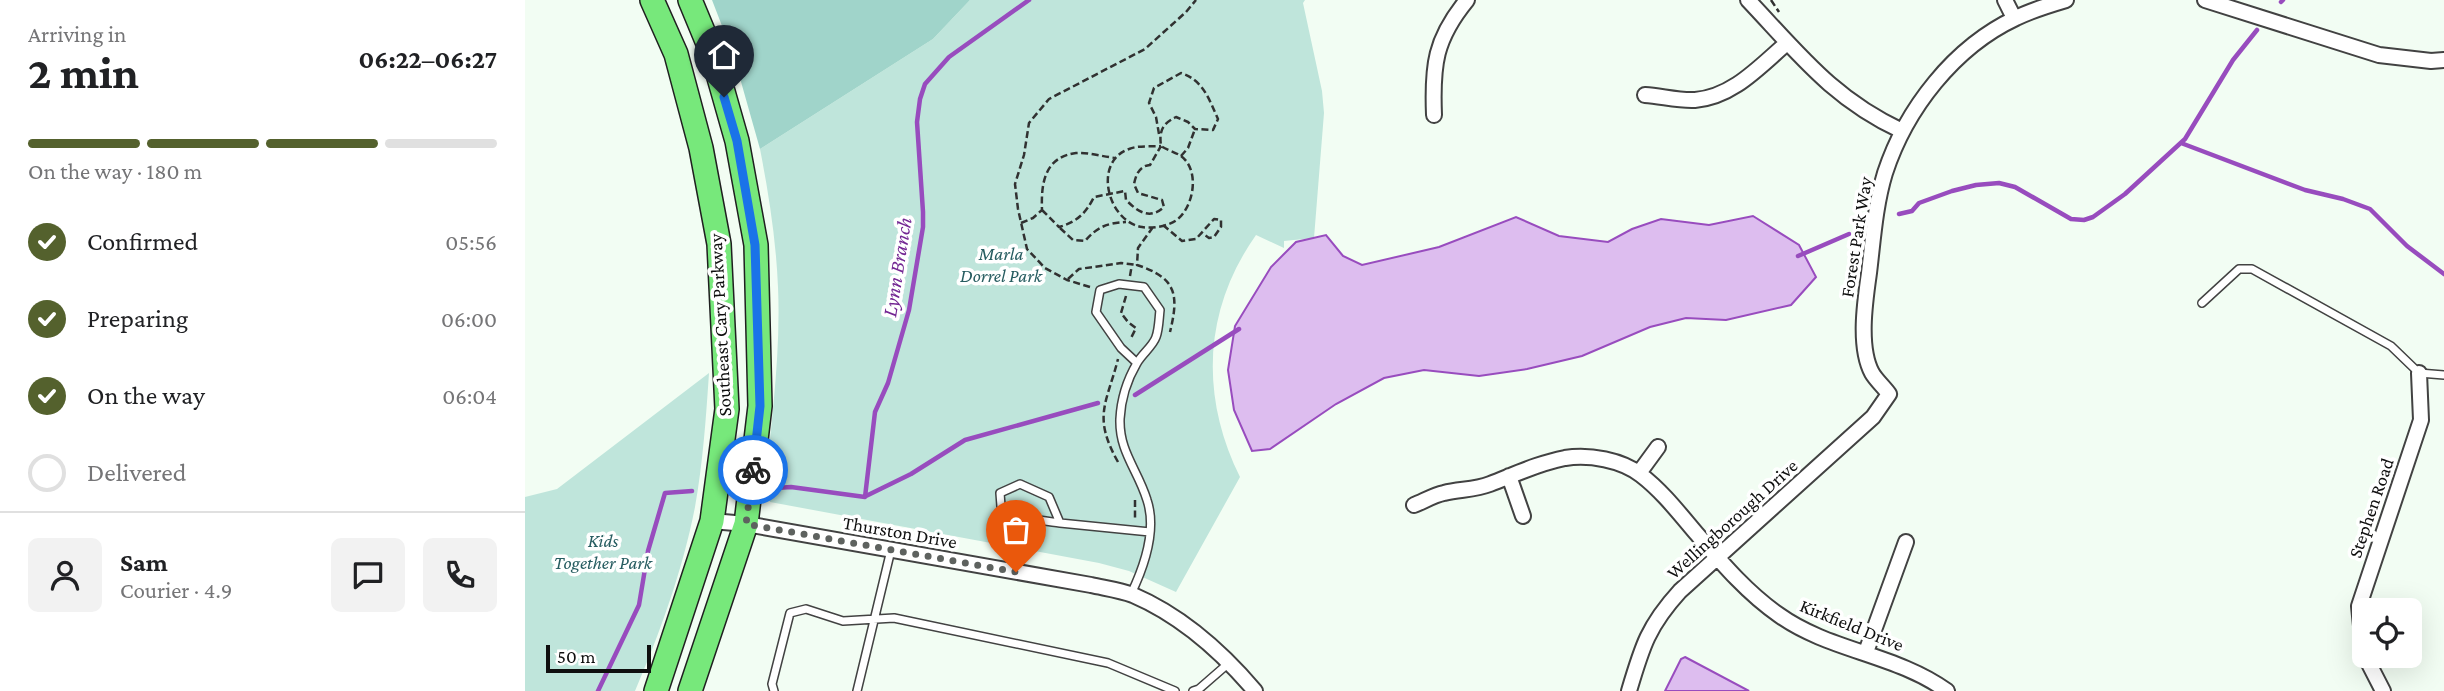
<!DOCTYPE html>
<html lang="en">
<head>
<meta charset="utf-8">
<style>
  body { margin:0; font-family:"Crimson Pro",serif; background:#f2f2f2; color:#202124; height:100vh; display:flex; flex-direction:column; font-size:26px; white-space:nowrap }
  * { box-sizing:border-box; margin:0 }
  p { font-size:23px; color:#757577 }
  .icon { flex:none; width:38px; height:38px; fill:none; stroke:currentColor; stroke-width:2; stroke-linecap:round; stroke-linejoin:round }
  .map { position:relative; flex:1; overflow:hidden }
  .details { display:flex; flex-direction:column; background:#fff; width:525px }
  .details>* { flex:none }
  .fabs { position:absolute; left:1827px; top:598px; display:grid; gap:14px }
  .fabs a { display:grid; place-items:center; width:70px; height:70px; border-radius:10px; background:#fff; box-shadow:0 7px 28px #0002; font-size:35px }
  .scale { position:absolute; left:21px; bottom:18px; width:105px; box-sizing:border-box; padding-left:7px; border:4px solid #0f0f0f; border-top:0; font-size:19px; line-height:24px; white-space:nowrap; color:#0f0f0f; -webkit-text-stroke:5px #fff; paint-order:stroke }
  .pin { position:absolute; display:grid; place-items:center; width:60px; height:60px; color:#fff; margin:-72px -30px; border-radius:50% 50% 50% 0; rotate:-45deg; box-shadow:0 0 7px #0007 }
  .pin .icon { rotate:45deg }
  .courier { position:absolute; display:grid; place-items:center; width:70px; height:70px; margin:-35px; border:5px solid #1a73e8; border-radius:50%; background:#fff; color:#222; box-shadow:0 2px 9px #0007 }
  .overview em { font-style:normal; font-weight:700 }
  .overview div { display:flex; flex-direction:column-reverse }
  .overview { display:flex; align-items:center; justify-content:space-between; height:119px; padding:0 28px }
  h1 { font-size:46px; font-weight:700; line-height:52px }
  .bar { display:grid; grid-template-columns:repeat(4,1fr); gap:10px 7px; align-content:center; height:84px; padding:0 28px }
  .bar i { height:9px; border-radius:5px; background:#e0e0e0 }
  .bar .on { background:#54612d }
  .bar p { grid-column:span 4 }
  .line { display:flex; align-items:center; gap:18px; padding:0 28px; border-top:2px solid #e0e0e0 }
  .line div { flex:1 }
  .round { display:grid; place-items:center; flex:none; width:74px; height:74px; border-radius:10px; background:#f2f2f2 }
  ol { padding:0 28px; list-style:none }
  li { display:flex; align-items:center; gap:21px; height:77px }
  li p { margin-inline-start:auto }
  li .icon { padding:7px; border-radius:50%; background:#54612d; color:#fff; stroke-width:4 }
  li:last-child { color:#757577 }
  li i { width:38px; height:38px; border:4px solid #e0e0e0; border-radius:50% }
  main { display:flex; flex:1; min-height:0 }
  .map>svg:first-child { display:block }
  .green { fill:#bfe5db }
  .forest { fill:#a0d4ca }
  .water { fill:#ddbdef; stroke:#984cbe; stroke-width:2 }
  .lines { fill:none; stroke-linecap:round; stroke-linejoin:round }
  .stream { stroke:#984cbe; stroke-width:4.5 }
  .service-casing { stroke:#424242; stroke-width:10 }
  .minor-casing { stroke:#424242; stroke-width:18 }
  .primary-casing { stroke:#202020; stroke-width:26 }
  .path { stroke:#313131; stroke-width:2.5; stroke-dasharray:7 3.5; stroke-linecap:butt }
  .service { stroke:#fff; stroke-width:7 }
  .minor { stroke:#fff; stroke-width:14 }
  .primary { stroke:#77e87b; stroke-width:23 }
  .done { stroke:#5e625f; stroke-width:7; stroke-dasharray:0 12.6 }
  .route { stroke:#1a73e8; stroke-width:9 }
  .labels { text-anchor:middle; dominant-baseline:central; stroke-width:7; stroke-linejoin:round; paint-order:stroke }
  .street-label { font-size:19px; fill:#0f0f0f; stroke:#fff }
  .park-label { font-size:19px; font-style:italic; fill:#265c60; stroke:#fff }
  .water-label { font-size:21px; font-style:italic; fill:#732693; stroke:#fff }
</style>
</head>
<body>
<main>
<section class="details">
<div class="overview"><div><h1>2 min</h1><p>Arriving in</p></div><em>06:22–06:27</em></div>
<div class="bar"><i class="on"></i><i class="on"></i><i class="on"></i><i></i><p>On the way · 180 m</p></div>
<ol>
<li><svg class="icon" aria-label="check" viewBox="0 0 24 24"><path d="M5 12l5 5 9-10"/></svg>Confirmed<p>05:56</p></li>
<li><svg class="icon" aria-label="check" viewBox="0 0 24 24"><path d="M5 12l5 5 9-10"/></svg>Preparing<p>06:00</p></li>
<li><svg class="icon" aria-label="check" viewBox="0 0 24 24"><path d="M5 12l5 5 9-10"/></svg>On the way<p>06:04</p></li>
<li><i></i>Delivered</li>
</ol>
<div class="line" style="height:126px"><a class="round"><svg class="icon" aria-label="person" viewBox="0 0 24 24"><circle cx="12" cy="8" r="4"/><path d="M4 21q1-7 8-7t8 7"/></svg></a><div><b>Sam</b><p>Courier · 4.9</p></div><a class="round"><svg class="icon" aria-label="chat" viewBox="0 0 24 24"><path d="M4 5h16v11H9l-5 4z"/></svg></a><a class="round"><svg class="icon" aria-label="phone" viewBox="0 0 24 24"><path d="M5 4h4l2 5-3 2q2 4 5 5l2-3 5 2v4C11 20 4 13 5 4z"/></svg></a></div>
</section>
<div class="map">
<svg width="1919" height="691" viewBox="0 0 1919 691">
  <rect width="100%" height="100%" fill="#f2fdf3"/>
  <path class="green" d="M445 0H780L778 3 797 91 799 113 789 238 759 241V248L731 235C678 310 675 396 715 477L651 592 604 571 574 563 245 502 240 490C246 423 256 354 253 287 251 240 244 195 235 149L408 39Z
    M184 373C181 418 178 462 170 507 158 569 135 633 110 691H0V497L32 489Z"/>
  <path class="forest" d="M187 0H445L408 39 235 149 209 57Z"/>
  <path class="water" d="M1228 216 1274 245 1291 277 1266 305 1201 320 1161 318 1125 327 1057 356 1002 369 954 376 899 370 859 378 811 404 745 449 727 451 709 410 703 370 710 326 746 267 771 242 801 235 818 256 837 265 914 247 991 217 1034 236 1083 242 1107 229 1136 219 1184 225Z
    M1160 657 1224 691H1140L1156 659Z"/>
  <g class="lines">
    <path class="stream" d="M1756 2 1758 0
      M1656 143 1780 190 1818 199 1845 209 1882 246 1919 274
      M1374 214 1387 211 1394 203 1427 191 1451 185 1474 183 1490 187 1546 219 1559 220 1568 217 1600 194 1660 139 1708 60 1732 30
      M1273 256 1324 234
      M610 395 714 329
      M251 488 266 487 340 497
      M341 496 386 474 440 440 573 403
      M340 497 350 412 363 383 384 310 398 227V212L392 122 395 99 400 84 424 57 504 0
      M73 691 114 605 123 551 140 493 167 491"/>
    <g class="service-casing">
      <path id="service" d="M1677 303 1714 269H1727L1866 346 1894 373 1919 375
        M535 523C513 520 494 519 476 506L475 493 495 484 524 497 535 523 625 532
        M606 594C619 567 632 530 622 500 613 470 594 452 595 419 596 399 602 380 612 363 617 354 628 346 631 337 634 329 634 318 635 310L619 287 594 284 575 290 571 312 596 348 612 363
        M249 691 247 684 265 613 281 609 318 621 369 618 583 663 650 691
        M332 691 366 550
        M668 691 674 689 705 662"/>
    </g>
    <g class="minor-casing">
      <path id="minor" d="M1223 0C1274 54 1308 99 1377 131
        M1480 0 1489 18
        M1680 0 1854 55 1906 61 1919 60
        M1120 95C1136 96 1154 101 1170 100 1208 97 1235 66 1262 43
        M909 115C907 65 910 39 942 0
        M1114 473 1133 447
        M984 476 998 516
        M889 505C899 501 909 495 919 493 934 489 950 490 965 484 991 474 1014 463 1040 458 1064 454 1097 460 1116 475 1137 491 1154 513 1171 533 1196 562 1222 593 1254 615 1304 651 1371 654 1422 691
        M187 521 221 524 566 585C579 588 595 590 608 595 657 616 696 651 730 691
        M1341 652 1381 542
        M1839 655 1834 606 1896 420 1894 373
        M1840 656 1858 691
        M1104 691C1117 647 1123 626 1155 591L1348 417 1364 394C1359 387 1351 380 1347 373 1333 347 1340 301 1344 273 1348 240 1350 206 1360 173 1381 109 1429 47 1491 18 1507 10 1524 5 1541 0"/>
    </g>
    <g class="primary-casing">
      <path id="primary" d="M127 0 151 54 176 148 194 244 202 409 187 521 131 691
        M165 0 187 53 212 141 231 245 235 406 221 524 165 691"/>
    </g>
    <path class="path" d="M1246 0 1254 12
      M634 134 631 117 624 103 629 88 656 73C678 80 684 99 693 119L688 130 670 129 663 122 651 117C637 124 634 131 636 146 642 150 650 152 656 156 675 170 669 205 653 219 645 226 627 229 617 227 583 222 567 162 604 149 614 145 626 147 636 146
      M656 156 663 148 670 129
      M517 210 534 227C552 222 561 213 569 197L600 191 601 200C613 212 625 220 639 207L637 200 613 193 609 184C611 175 614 166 625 165L636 146
      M496 223 508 218 517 210C516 184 519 157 551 153 563 152 579 157 591 158
      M638 225 657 241 671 239 689 219 696 220V227L689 237 684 238 677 233
      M628 227 613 248 612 265C652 278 654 295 645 332
      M535 228 548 240 560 241C572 227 582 223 601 222
      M605 276 607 264
      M543 279 554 269 596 263 612 265
      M565 287 542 280 520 268 502 249 493 209 490 184 499 155 504 123 524 99 620 49 661 12 671 0
      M601 296 596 313 603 322 611 328 605 340
      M593 462C567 416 582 403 593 359
      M610 500V518"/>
    <use href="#service" class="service"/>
    <use href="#minor" class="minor"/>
    <use href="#primary" class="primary"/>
  </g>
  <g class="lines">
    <path class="done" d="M228 470 221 524 491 572"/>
    <path class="route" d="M199 97 212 141 230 245 235 406 228 470"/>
  </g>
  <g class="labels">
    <g class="street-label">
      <text transform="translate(1331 237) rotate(-81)">Forest Park Way</text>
      <text transform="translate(195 325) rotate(-93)">Southeast Cary Parkway</text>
      <text transform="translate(1846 508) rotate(-71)">Stephen Road</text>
      <text transform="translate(1207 519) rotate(-42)">Wellingborough Drive</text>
      <text transform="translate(375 532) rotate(10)">Thurston Drive</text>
      <text transform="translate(1327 625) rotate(22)">Kirkfield Drive</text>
    </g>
    <g class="park-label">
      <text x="476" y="253">Marla<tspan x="476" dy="22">Dorrel Park</tspan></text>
      <text x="78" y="540">Kids<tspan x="78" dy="22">Together Park</tspan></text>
    </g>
    <g class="water-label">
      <text transform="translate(372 267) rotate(-81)">Lynn Branch</text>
    </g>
  </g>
</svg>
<div class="fabs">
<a><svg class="icon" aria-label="locate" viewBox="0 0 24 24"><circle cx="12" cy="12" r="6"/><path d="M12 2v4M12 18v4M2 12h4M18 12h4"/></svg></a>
</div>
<div class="scale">50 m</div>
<div class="pin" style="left:491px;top:572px;background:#ea580c"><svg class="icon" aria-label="bag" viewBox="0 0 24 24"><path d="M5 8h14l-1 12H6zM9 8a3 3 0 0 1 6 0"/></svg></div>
<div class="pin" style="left:199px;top:97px;background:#1f2937"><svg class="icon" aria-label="home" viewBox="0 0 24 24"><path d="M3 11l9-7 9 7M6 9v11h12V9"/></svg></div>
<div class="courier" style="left:228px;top:470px"><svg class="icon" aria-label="bike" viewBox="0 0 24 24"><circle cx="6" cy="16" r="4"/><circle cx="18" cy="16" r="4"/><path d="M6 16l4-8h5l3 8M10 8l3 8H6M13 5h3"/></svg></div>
</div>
</main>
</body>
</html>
